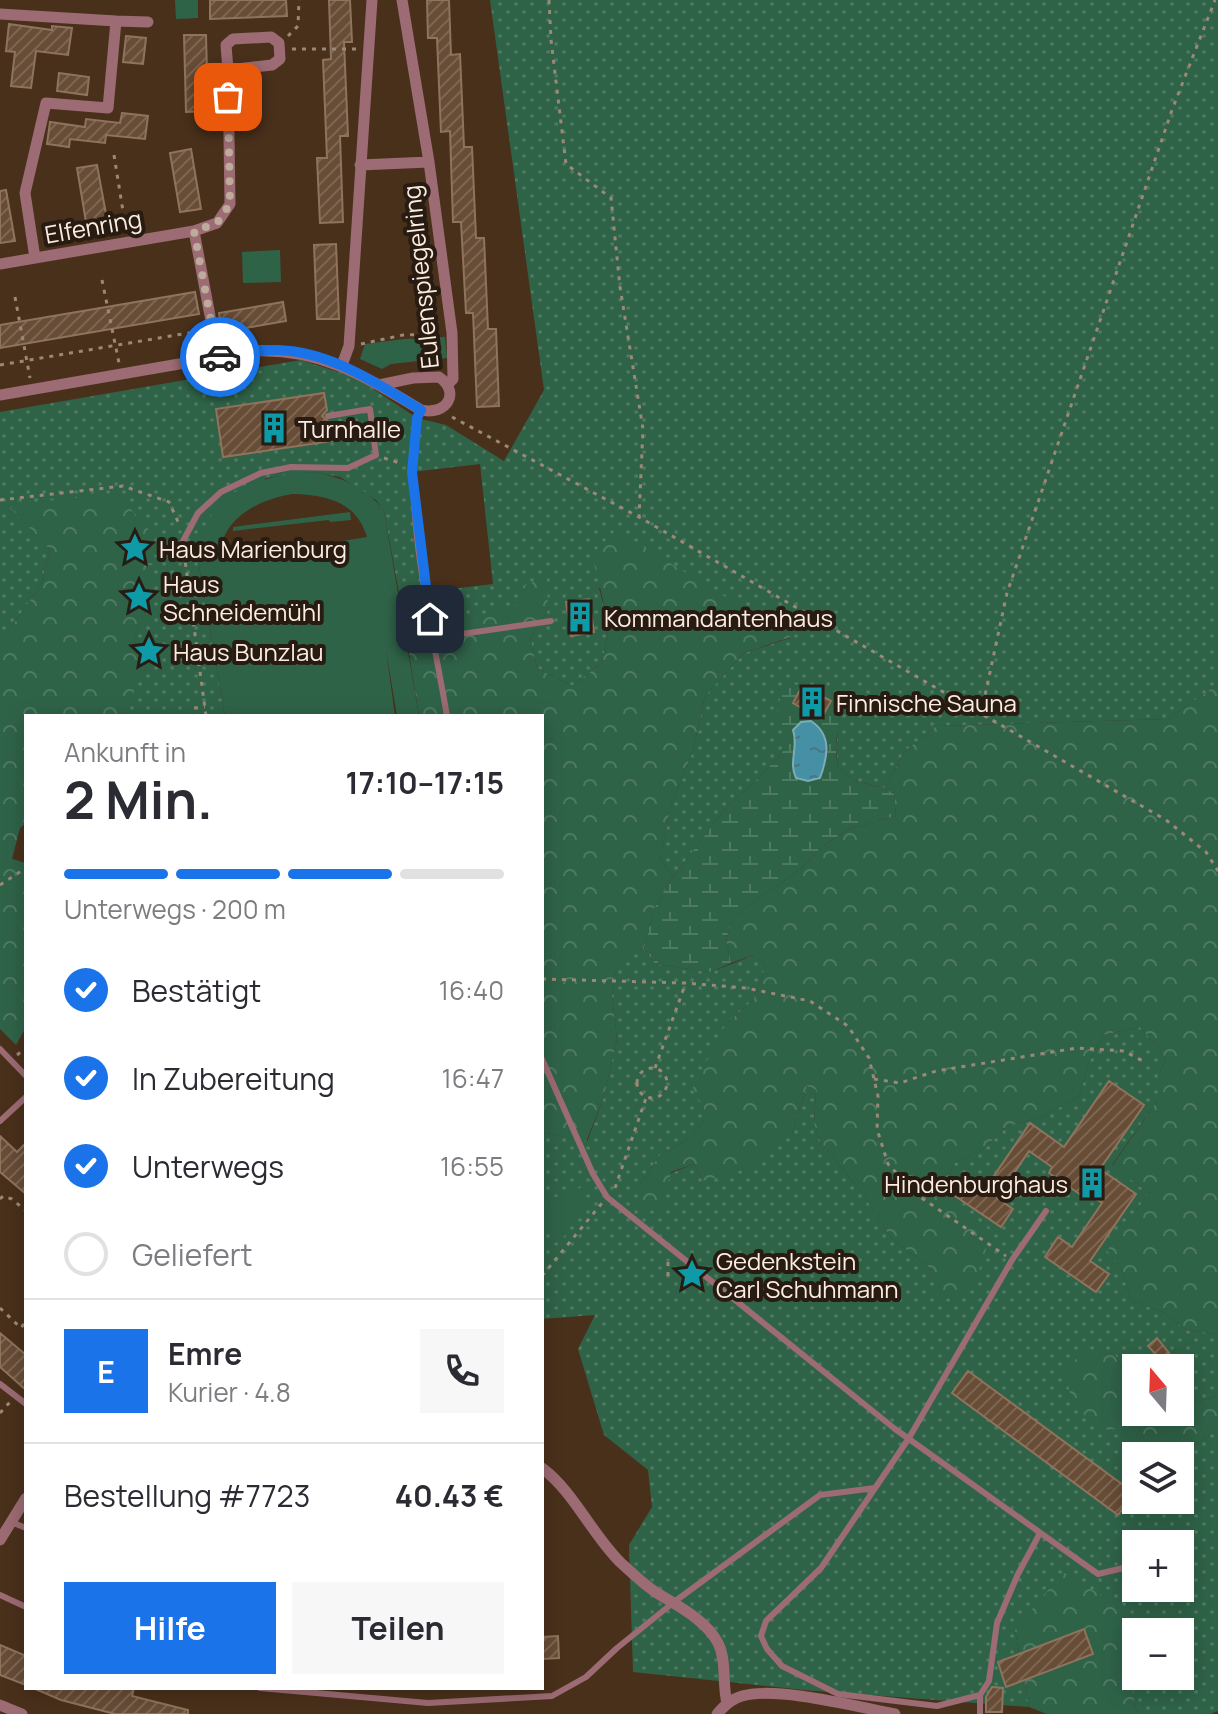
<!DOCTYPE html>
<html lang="de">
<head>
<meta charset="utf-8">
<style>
  body { margin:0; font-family:Manrope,sans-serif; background:#f7f7f7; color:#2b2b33; height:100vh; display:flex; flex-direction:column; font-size:30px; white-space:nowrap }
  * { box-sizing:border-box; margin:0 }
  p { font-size:26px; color:#7c7c81 }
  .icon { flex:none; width:44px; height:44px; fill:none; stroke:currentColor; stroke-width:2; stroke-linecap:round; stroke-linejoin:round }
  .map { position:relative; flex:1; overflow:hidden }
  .sheet { position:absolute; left:24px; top:714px; width:520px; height:976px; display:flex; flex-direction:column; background:#fff; border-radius:0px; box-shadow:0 4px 20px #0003 }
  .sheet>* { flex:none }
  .needle { width:52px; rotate:341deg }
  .controls { position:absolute; left:1122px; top:1354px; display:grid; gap:16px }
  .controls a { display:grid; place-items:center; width:72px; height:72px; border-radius:0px; background:#fff; box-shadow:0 4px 20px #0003; font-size:40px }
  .pin { position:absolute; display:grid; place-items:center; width:68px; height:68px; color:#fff; margin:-34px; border-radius:16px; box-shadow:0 4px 12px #0006 }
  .courier { position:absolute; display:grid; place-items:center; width:80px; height:80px; margin:-40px; border:6px solid #1a73e8; border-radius:50%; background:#fff; color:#222; box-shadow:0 2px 10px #0007 }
  .headline em { font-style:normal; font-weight:700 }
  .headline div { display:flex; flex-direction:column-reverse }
  .headline { display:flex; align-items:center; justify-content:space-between; height:136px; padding:0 40px }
  h1 { font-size:52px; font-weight:700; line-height:60px }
  .bar { display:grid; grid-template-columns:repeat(4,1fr); gap:12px 8px; align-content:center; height:96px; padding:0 40px }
  .bar i { height:10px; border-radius:6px; background:#e1e1e2 }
  .bar .active { background:#1a73e8 }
  .bar p { grid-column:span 4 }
  .line { display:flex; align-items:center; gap:20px; padding:0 40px; border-top:2px solid #e1e1e2 }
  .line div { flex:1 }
  .round { display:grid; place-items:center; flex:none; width:84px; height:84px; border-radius:0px; background:#f7f7f7 }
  ol { padding:0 40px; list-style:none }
  li { display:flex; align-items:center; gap:24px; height:88px }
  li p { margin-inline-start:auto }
  li .icon { padding:8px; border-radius:50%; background:#1a73e8; color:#fff; stroke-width:4 }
  li:last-child { color:#7c7c81 }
  li i { width:44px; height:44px; border:4px solid #e1e1e2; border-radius:50% }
  .cta { display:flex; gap:16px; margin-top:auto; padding:16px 40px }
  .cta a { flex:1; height:92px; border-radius:0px; background:#1a73e8; color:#fff; font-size:32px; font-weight:700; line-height:92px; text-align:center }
  .cta a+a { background:#f7f7f7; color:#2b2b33 }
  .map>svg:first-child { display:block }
  .grass { fill:url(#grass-dots); fill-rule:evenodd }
  .forest { fill:url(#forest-crowns) }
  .wetland { fill:url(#wetland-marsh); fill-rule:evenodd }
  .green { fill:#2f6348; fill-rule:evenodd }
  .water { fill:url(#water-ripples); stroke:#7dacb7; stroke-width:2 }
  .building { fill:url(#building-hatch); stroke:#8f735c; stroke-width:2 }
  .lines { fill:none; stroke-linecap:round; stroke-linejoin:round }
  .path { stroke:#9c8876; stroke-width:3; stroke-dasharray:4 6; stroke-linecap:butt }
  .lane { stroke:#9c6b73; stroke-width:6 }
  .street { stroke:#9c6b73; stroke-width:11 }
  .done { stroke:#beab9b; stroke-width:8; stroke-dasharray:0 14.4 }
  .route { stroke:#1a73e8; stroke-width:10 }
  .labels { text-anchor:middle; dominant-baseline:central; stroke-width:8; stroke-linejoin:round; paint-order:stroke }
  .street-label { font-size:24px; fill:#fdede0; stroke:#271b12 }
  .poi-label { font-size:24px; fill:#fdede0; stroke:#271b12; text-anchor:start }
</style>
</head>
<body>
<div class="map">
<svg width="1218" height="1714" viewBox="0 0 1218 1714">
  <defs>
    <pattern id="grass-dots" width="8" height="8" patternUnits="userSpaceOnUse" patternTransform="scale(2)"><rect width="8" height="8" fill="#2f6348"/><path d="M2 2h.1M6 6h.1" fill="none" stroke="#4e7a62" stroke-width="1.8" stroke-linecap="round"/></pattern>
    <pattern id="forest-crowns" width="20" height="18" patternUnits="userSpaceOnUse" patternTransform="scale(2)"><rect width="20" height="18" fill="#2f6348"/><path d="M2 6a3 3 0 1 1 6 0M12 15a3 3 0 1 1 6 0" fill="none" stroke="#4e7a62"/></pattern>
    <pattern id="wetland-marsh" width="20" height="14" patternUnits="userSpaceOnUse" patternTransform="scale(2)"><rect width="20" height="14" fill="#2f6348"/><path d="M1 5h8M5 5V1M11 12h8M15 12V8" fill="none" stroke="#4e7a62"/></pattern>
    <pattern id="water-ripples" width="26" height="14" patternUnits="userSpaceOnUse" patternTransform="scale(2)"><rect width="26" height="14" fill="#4690a5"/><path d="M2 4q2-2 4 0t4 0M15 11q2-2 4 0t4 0" fill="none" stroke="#487683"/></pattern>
    <pattern id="building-hatch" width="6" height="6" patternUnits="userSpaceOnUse" patternTransform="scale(2)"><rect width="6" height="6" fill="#674c36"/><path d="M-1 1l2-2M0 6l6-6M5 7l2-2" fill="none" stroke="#7e6653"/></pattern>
  </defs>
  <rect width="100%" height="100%" fill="#49301b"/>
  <path class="grass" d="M490 0H1218V684L1168 719 936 726 904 752 885 788 855 781 838 768 836 747 840 714C828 698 811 688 792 684L783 733V751L759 778 728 805 673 877 660 859 671 805 693 751 705 696 744 653 790 638 599 588 609 625 602 663 572 686 537 668 530 638 548 610 516 607 449 644 422 641 425 607 402 609 384 511 376 500 340 477 313 472 266 478 197 554 225 716H125L126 704 146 668 134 639 154 590 11 508 50 550 41 585 7 633H0V412L301 360 357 378 417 418 446 425 504 461 544 390ZM480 464 493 584 426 592 412 472Z
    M644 948 655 964 711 972 754 955 766 966 753 1000 726 1024 713 1054 708 1116 690 1138 659 1156 639 1186 694 1164 703 1181 792 1133 807 1086 816 1090 814 1123 820 1141 865 1197 891 1238 928 1266 942 1301V1192L954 1163 981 1151 1006 1127 1043 1116 1079 1097 1089 1062 1103 1035 1140 1027 1166 1058 1158 1077V1100L1112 1165 1149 1193 1108 1251 1121 1268 1131 1300 1165 1313 1186 1330 1218 1334V1392L1214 1397 1180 1406V1368H1136V1393L1132 1391 1115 1354 1123 1430 1140 1447 1162 1445 1189 1449 1218 1429V1711L1210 1714H1137L1130 1680 1134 1615 1015 1630 1029 1707 804 1690 633 1672 629 1545 652 1507 648 1470 604 1435 578 1349 595 1315 542 1319V1132L587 1142 604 1096 617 1039 612 996 617 964ZM1136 1456H1180V1500H1136ZM1136 1544H1180V1588H1136ZM1136 1632H1180V1676H1136Z"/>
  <path class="forest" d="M73 497 121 498 150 531 154 590 134 639 146 668 127 704 125 716H26V823L20 828 12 859 26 863V1027L16 1045 0 1029V633H7L41 585 50 550 10 507Z
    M616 530 791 637 744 653 705 696 693 751 671 805 660 859 673 877 654 909 644 948 617 965 612 996 617 1039 604 1096 586 1142 542 1132V716H419L402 609 426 607 423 640 448 643 459 626 499 608 516 607 521 586 547 578 548 610 530 638 537 668 572 686 602 663 609 625 592 554Z
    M1218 684V1334L1186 1330 1165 1313 1131 1300 1121 1268 1107 1251 1149 1193 1112 1166 1158 1100V1077L1166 1058 1140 1027 1103 1035 1089 1062 1079 1097 1043 1116 1006 1127 981 1151 954 1163 942 1192 992 1232 972 1290 941 1301 928 1266 891 1238 865 1197 820 1141 814 1123 816 1090 807 1086 792 1133 753 1167 703 1181 694 1164 671 1172 661 1212 642 1209 639 1186 659 1156 690 1138 708 1116 693 1088 726 1024 753 1000 766 966 753 955 731 963 726 941 732 919 756 899 792 876 826 844 849 829 896 816 894 794 885 788 904 752 936 726 1168 719Z
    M1084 1348 1115 1354 1132 1391 1136 1393V1412H1180V1406L1214 1397 1218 1392V1429L1189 1449 1162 1445 1140 1448 1123 1430 1096 1428 1072 1401 1065 1373Z
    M1063 1572 1134 1615 1130 1680 1137 1714H1047L1029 1707 1015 1630Z"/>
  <path class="wetland" d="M792 684 802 686 793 703 821 718 831 701C847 712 836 730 836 747 836 754 837 761 838 768L855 781 885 788 894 794 896 816 849 829 826 844 792 876 756 899 732 919 726 941 731 963 711 972 655 964 644 948 654 909 673 877 728 805 759 778 783 751V733L775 721 782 691ZM793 730 820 778 808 781 796 778C788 762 799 747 793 730Z"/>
  <path class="green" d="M175 0H198V18L176 19Z
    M280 250 281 282 243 283 242 252Z
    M445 337 447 358 391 364 382 369 360 359 365 344 404 339Z
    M313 472C341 477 367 487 384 511L419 716H397L386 650 395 716H225L197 554C207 491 256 476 313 472ZM292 494C326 495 356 501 367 537L220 561C218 520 257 500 292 494Z
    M350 512 351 520 330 522 329 520 233 531V527Z
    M584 1184 591 1191 585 1196 587 1199 560 1243 542 1227V1206L575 1185 579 1189Z"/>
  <path class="water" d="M811 721C832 735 828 756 820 778L808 781 796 778C788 762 799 747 793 730L801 722Z"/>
  <path class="building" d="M210 0H286L287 16 210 19Z
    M329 0H350L352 42H344L348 136H340L343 222 320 223 317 158H327L323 60 331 59Z
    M427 0H449L451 55 460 54 464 147H472L476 238H484L488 329H496L499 406 477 407 473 313H466L461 222H453L450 131 441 132 437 38H428Z
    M9 24 52 30V26L72 28 68 55 36 51 31 88 11 86 15 52 6 51Z
    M184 35H206L208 111 186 112Z
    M126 36 146 38 143 64 123 62Z
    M59 73 89 77 87 95 57 91Z
    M122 113 148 116 145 139 106 135 105 143 70 139 69 147 47 144 50 122 85 127 86 119 120 123Z
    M191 149 201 209 180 212 170 153Z
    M97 165 108 225 87 228 77 168Z
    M6 190 15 241 0 243V191Z
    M336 244 339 319H317L314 245Z
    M195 292 199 314 0 348V325Z
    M283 302 286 321 222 332 219 313Z
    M324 393 327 410 322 416 329 422 332 441 223 457 216 409Z
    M589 599 594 632 571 636 566 602Z
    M802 686 831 701 821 719 793 703Z
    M1109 1081 1144 1105 1100 1169 1136 1194 1090 1261 1109 1274 1096 1292 1045 1257 1058 1237 1072 1247 1102 1203 1084 1191 1081 1195 1049 1173 1052 1167 1029 1151 997 1198 1013 1209 1001 1227 955 1196 968 1177 985 1189 1030 1123 1064 1147Z
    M0 1136 17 1152 26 1143V1194L0 1172Z
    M0 1333 26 1355V1390L0 1367Z
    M1157 1338 1169 1353 1161 1360 1148 1346Z
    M968 1371 1134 1493 1118 1515 952 1393Z
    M1084 1629 1093 1654 1006 1687 998 1662Z
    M558 1636 559 1658 542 1659V1637Z
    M0 1645 26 1656V1685L0 1675Z
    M992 1687 1003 1688 1002 1712H986V1697Z
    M33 1688H134L132 1696 188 1710V1714H115L61 1700Z"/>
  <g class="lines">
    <path class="path" d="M549 0 551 40 566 164 611 198 620 287 643 429 639 517
      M288 36 298 26 299 0
      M292 49H356
      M114 155 126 230
      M102 280 119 363
      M15 297 30 378
      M361 344 403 335 440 334
      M0 365 200 331
      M452 417 639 517 1166 820 1206 852 1218 871
      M384 458 403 464
      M0 500 123 486 169 502 180 526
      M184 553 206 716
      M174 591 189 589
      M194 708 205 707
      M981 714 1007 593 1172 110 1215 0
      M0 885 26 868
      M542 979 685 983 746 988 810 1001 848 1026 869 1058 878 1096 877 1129 888 1164 916 1194 1006 1256
      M17 1055 26 1048
      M637 1083a15 15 0 1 1 30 0a15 15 0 1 1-30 0Z
      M655 1068 685 985
      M874 1079 900 1083 936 1071 1077 1048 1124 1051 1143 1061
      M615 1188 646 1098
      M0 1199 3 1196 12 1199 26 1211
      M542 1276 602 1203
      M668 1276V1259
      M0 1308 21 1328 26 1321
      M0 1413 10 1402"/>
    <path class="lane" d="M421 410 417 418C403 513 431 622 447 716
      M182 543 198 513 221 492 261 473 291 467 348 468 376 455 370 409 328 416
      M434 638 551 621
      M0 1049 26 1076
      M542 1059 593 1174 607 1197 895 1429 1098 1574 1136 1565
      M0 1121 26 1097
      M0 1384 26 1404
      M11 1522 26 1528
      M0 1595 26 1607
      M260 1688 428 1703 552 1696 586 1677 617 1648 674 1602 820 1495 875 1488
      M980 1695 937 1706 838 1694 782 1666 767 1649 761 1636 766 1621 821 1568 909 1438 1012 1260 1046 1211
      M980 1714V1695L989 1681 997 1623 1018 1574 1040 1533"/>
    <path class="street" d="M402 0 429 162 452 333 453 379 447 385
      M0 14 116 21 108 108 46 103 25 193 35 258
      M116 21 148 22
      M360 165 429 162
      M194 231 217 223 230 204 228 70 272 65 280 59 279 43 271 37 233 39 226 45 228 70
      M0 264 194 231 218 358
      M342 365 349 346 372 0
      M0 395 254 351C321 348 366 377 421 410 447 416 461 392 439 377L413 378 379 385
      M542 1468C574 1492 591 1533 620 1562 631 1572 644 1585 657 1593 678 1606 706 1620 718 1643 727 1661 722 1684 727 1703
      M0 1540 26 1498
      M0 1705 22 1714
      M717 1714C724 1706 731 1699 742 1696 776 1686 858 1707 895 1714"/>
  </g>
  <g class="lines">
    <path class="done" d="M220 357 218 358 194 231 217 223 230 204 228 97"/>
    <path class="route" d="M220 357C239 354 258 350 277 350 330 351 378 384 421 410L417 418 412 472 430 619"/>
  </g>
  <defs>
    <g id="building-bare" transform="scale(2.4)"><path d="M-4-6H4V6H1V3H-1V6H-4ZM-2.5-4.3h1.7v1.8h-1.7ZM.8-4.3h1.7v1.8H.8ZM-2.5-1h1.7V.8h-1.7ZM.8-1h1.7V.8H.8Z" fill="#0f9aa8" stroke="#271b12" stroke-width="2.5" paint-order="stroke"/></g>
    <g id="sight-bare" transform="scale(2.4)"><path d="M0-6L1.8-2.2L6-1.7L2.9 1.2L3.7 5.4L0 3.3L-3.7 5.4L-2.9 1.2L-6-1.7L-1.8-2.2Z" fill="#0f9aa8" stroke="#271b12" stroke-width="2.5" paint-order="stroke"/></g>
  </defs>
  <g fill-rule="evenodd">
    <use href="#building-bare" x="274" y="428"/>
    <use href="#sight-bare" x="135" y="548"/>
    <use href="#sight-bare" x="139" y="597"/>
    <use href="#building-bare" x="580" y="617"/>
    <use href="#sight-bare" x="149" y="651"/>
    <use href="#building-bare" x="812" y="702"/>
    <use href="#building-bare" x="1092" y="1183"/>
    <use href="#sight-bare" x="692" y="1274"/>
  </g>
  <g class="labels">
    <g class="street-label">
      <text transform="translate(93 226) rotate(-10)">Elfenring</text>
      <text transform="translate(420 277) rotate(-96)">Eulenspiegelring</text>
    </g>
    <g class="poi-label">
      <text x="298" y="428">Turnhalle</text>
      <text x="159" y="548">Haus Marienburg</text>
      <text x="163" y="583">Haus<tspan x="163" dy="28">Schneidemühl</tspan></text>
      <text x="604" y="617">Kommandantenhaus</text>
      <text x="173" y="651">Haus Bunzlau</text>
      <text x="836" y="702">Finnische Sauna</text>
      <text x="1068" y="1183" text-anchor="end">Hindenburghaus</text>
      <text x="716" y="1260">Gedenkstein<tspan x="716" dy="28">Carl Schuhmann</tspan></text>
    </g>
  </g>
</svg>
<div class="controls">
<a><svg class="needle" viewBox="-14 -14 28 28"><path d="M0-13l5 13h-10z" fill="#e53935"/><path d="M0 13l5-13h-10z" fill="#7c7c81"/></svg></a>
<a><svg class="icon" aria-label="layers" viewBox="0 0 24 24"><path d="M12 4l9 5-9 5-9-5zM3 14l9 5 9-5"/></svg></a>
<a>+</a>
<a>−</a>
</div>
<div class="pin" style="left:228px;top:97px;background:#ea580c"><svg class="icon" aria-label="bag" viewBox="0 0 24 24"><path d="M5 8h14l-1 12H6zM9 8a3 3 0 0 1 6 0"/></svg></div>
<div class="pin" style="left:430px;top:619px;background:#1f2937"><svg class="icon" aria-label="home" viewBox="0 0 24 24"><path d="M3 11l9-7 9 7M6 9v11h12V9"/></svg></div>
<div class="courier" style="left:220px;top:357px"><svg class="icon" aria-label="car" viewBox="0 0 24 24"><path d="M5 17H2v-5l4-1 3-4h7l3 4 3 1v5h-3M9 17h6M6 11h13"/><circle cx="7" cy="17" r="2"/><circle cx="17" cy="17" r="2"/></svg></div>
<section class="sheet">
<div class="headline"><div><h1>2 Min.</h1><p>Ankunft in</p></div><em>17:10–17:15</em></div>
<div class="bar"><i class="active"></i><i class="active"></i><i class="active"></i><i></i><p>Unterwegs · 200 m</p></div>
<ol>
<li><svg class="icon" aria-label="check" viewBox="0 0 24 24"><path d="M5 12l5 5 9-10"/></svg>Bestätigt<p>16:40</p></li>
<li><svg class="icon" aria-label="check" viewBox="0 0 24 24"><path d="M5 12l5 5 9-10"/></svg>In Zubereitung<p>16:47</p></li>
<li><svg class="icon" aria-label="check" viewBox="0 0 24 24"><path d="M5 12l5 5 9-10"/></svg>Unterwegs<p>16:55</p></li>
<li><i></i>Geliefert</li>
</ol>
<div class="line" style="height:144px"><b class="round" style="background:#1a73e8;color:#fff">E</b><div><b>Emre</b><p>Kurier · 4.8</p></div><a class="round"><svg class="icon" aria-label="phone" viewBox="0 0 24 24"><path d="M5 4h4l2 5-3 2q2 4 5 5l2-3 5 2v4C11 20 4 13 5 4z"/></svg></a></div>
<div class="line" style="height:104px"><div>Bestellung #7723</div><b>40.43 €</b></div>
<div class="cta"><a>Hilfe</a><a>Teilen</a></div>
</section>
</div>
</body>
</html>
